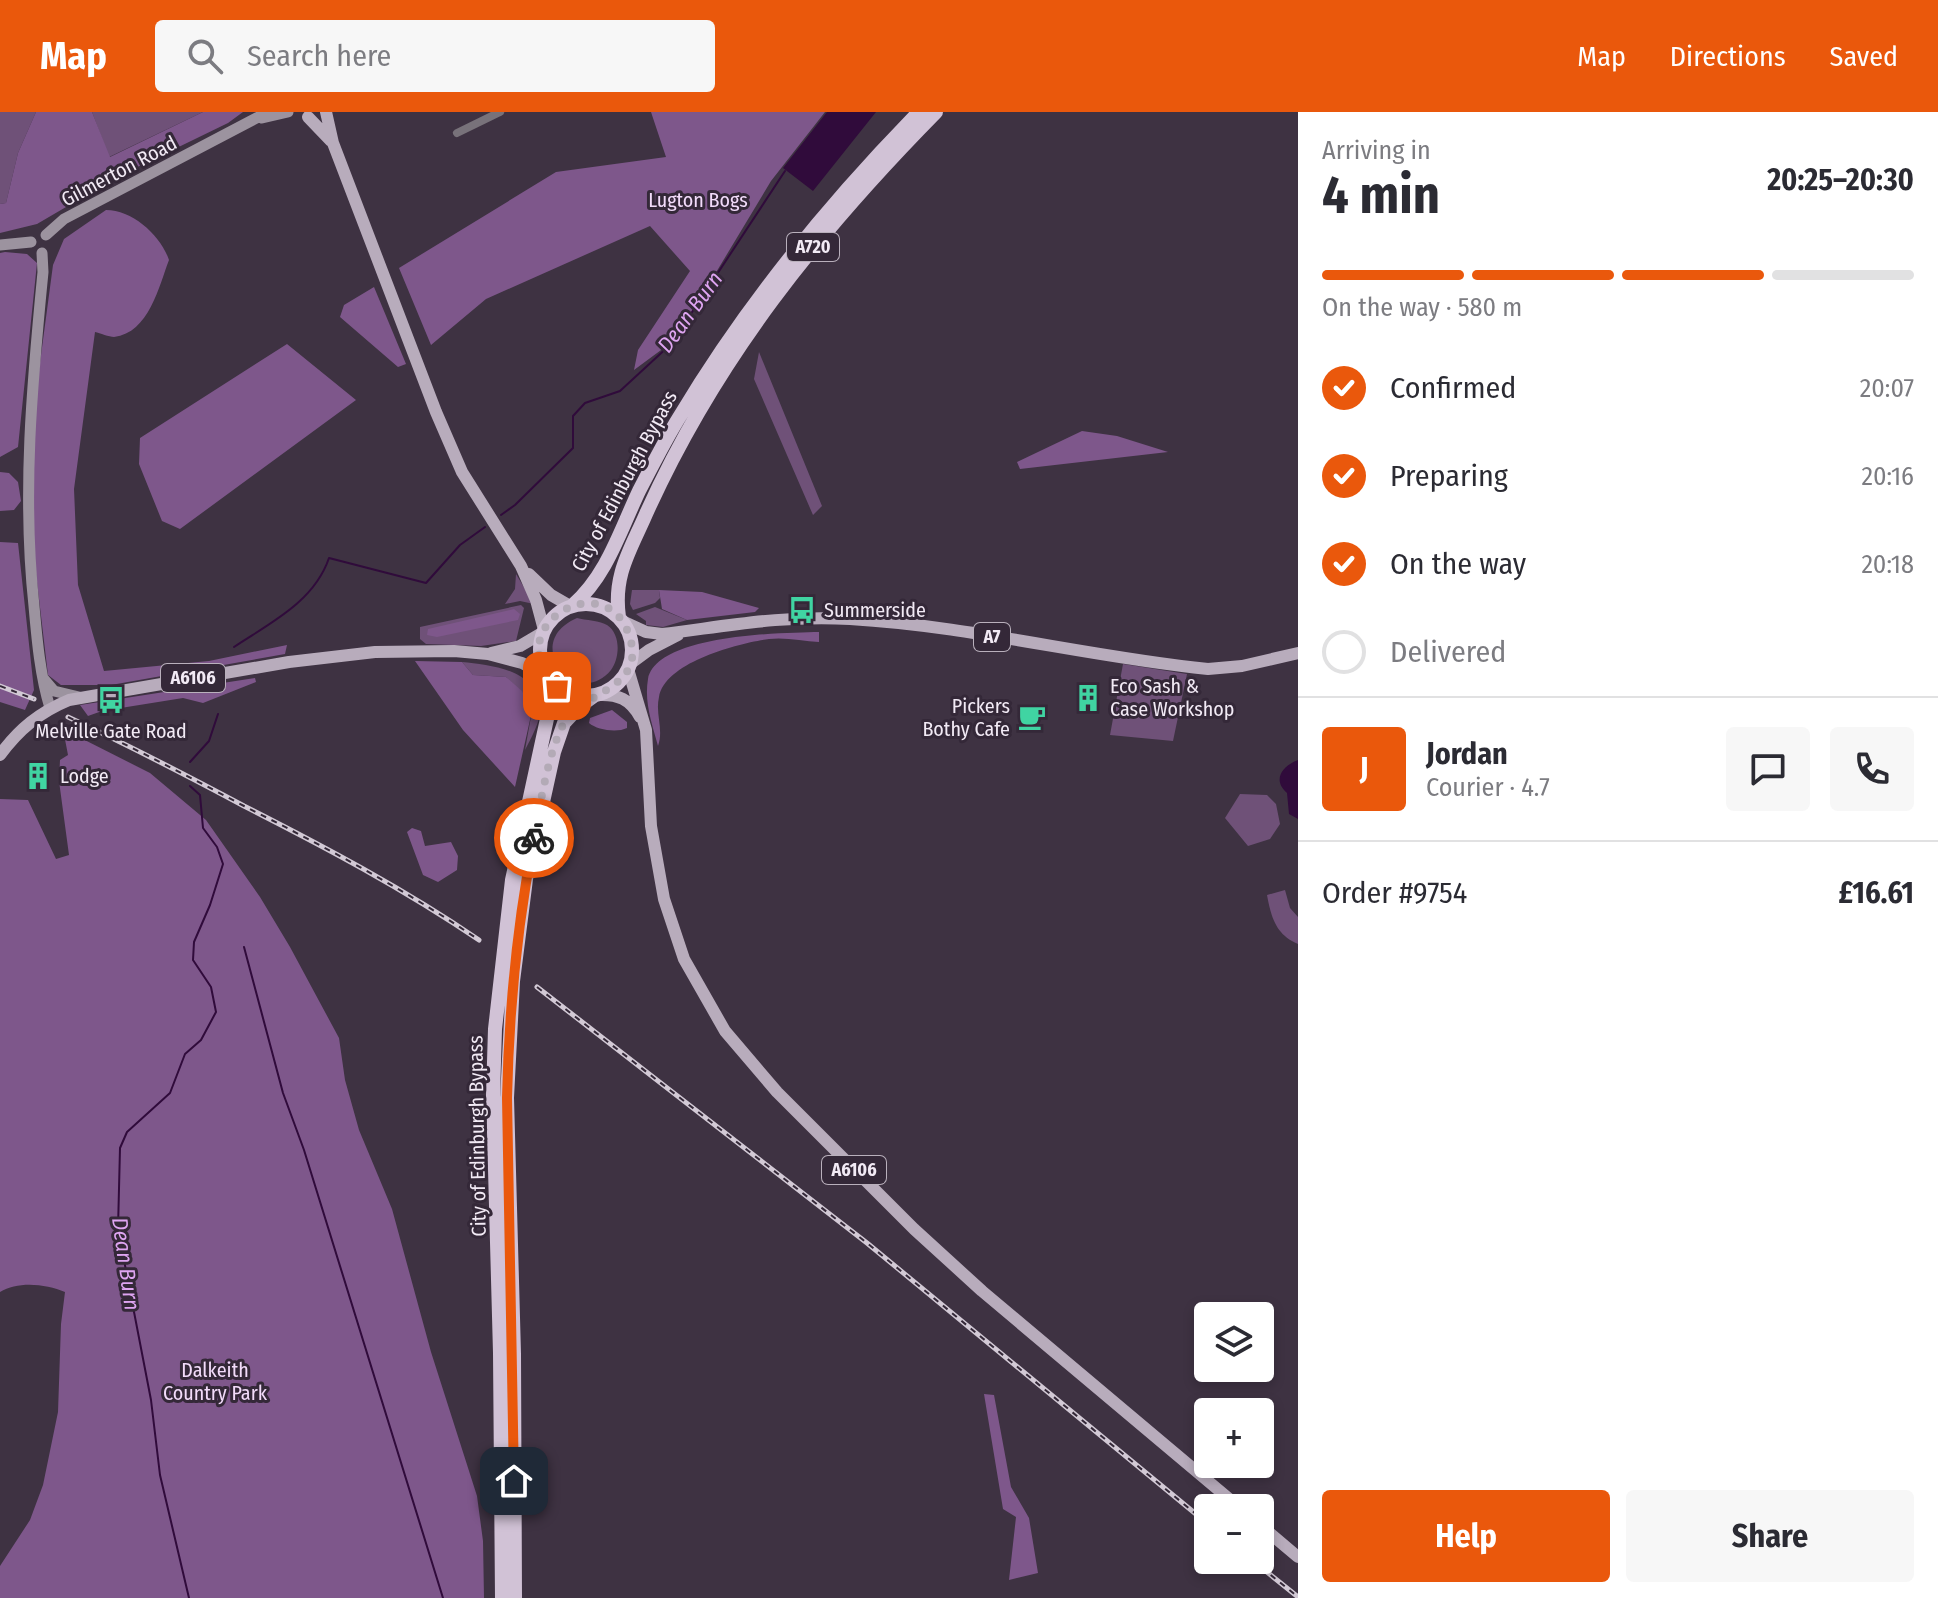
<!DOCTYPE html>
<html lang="en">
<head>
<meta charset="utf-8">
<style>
  body { margin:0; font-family:"Fira Sans Condensed",sans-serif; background:#f7f7f7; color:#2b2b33; height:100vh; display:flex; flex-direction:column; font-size:30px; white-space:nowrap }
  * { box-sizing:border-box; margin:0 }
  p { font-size:26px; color:#7c7c81 }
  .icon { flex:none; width:44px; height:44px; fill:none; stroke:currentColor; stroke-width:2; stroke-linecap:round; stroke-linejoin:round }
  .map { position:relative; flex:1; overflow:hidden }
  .drawer { display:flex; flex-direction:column; background:#fff; width:640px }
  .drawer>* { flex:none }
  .fabs { position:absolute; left:1194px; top:1190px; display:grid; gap:16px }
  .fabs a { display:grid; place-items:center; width:80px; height:80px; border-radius:8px; background:#fff; box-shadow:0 4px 12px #0003; font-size:40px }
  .pin { position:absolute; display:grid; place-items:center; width:68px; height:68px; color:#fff; margin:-34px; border-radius:16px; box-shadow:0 4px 12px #0006 }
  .courier { position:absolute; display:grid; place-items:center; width:80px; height:80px; margin:-40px; border:6px solid #ea580c; border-radius:50%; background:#fff; color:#222; box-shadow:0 2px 10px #0007 }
  .headline em { font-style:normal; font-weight:700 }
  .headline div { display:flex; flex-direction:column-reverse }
  .headline { display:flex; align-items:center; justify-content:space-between; height:136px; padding:0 24px }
  h1 { font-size:52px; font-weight:700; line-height:60px }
  .bar { display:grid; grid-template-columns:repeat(4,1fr); gap:12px 8px; align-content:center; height:96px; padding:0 24px }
  .bar i { height:10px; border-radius:6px; background:#e1e1e2 }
  .bar .selected { background:#ea580c }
  .bar p { grid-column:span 4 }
  .line { display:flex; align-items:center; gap:20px; padding:0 24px; border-top:2px solid #e1e1e2 }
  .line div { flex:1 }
  .round { display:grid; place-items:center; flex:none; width:84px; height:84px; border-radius:8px; background:#f7f7f7 }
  ol { padding:0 24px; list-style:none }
  li { display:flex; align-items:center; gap:24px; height:88px }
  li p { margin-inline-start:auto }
  li .icon { padding:8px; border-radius:50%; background:#ea580c; color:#fff; stroke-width:4 }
  li:last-child { color:#7c7c81 }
  li i { width:44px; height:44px; border:4px solid #e1e1e2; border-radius:50% }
  .action { display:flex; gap:16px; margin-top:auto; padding:16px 24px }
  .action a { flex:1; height:92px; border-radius:8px; background:#ea580c; color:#fff; font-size:32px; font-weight:700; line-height:92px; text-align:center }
  .action a+a { background:#f7f7f7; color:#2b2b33 }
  header { display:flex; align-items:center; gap:48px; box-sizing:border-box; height:112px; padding:0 40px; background:#ea580c; color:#fff }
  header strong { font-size:38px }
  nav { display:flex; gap:44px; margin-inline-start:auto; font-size:28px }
  .search { width:560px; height:72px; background:#f7f7f7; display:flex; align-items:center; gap:20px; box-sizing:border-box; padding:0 28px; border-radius:8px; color:#7c7c81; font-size:30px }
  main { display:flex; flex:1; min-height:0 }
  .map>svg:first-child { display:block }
  .green { fill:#6f5178 }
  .forest { fill:#7e578b }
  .water { fill:#300b3b }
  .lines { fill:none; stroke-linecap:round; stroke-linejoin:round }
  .stream { stroke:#300b3b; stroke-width:2 }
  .street { stroke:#78727a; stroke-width:8 }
  .secondary { stroke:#9c939f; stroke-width:11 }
  .primary { stroke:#b8acbc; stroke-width:12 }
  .highway { stroke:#d1c2d6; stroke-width:14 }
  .rail-casing { stroke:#d2c9d5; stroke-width:5 }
  .rail { stroke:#342838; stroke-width:2; stroke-dasharray:6; stroke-linecap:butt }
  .done { stroke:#b3aab6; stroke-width:8; stroke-dasharray:0 14.4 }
  .route { stroke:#ea580c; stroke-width:10 }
  .labels { text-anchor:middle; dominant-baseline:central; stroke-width:6; stroke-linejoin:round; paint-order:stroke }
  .shield { fill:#342838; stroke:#b9b0bc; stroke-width:2 }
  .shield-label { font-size:18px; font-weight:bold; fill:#f2eaf5 }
  .street-label { font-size:20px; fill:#f2eaf5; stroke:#342838 }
  .park-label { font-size:20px; fill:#f2dbfa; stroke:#342838 }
  .poi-label { font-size:20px; fill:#f2eaf5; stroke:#342838; text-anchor:start }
  .water-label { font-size:22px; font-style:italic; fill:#dfa5f2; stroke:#342838 }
</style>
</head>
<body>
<header>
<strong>Map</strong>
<div class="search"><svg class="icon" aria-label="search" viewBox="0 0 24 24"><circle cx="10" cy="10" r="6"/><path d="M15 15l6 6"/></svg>Search here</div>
<nav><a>Map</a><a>Directions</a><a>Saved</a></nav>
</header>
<main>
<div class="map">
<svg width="1298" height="1486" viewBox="0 0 1298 1486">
  <rect width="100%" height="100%" fill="#3e3242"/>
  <path class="green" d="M0 0H36L18 41 6 91 0 92Z
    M92 0H203L109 45Z
    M759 240 822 394 813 403 754 267Z
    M516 462 534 492 520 489 505 492 515 477Z
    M632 478H659L660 486 655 491 633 498 630 492Z
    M521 493 524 496 516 529 481 534 426 532 420 527V515Z
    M655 495 687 508 663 515 646 513V509L636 502Z
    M577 506C585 508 601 509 607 513 621 522 620 546 611 558 578 599 519 531 577 506Z
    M462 550C490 553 533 557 540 591 543 606 531 626 525 638L532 599 506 565 473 563Z
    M1123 552 1187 562 1173 629 1110 623Z
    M1240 682 1267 683 1276 692 1280 712 1270 727 1248 734 1225 706Z
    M1285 778 1290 796 1298 805V832C1276 823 1271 805 1267 783Z"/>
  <path class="forest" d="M36 0H92L110 45 203 0H243L228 11 119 64 37 112 0 121V92L6 91 18 41Z
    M651 0H825L771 69 676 227 634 258 638 238 690 159 650 114 486 187 431 233 399 156 556 60 666 45Z
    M106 98C133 98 161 124 169 148 159 174 149 221 114 225 109 225 100 221 95 220L74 377 78 473 104 559 209 549 287 533 285 542 111 573H61L48 563 33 436V303L53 153 64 127Z
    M5 140 27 142 37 151 18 335 0 345V141Z
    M374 175 406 252 398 255 340 205 344 193Z
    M287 232 356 288 180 417 162 409 139 352 140 326Z
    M1082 319 1117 324 1168 340 1020 357 1017 350Z
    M0 360 9 361 18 370 21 389 14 398 0 399Z
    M0 430 18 431 34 578 25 598 0 590Z
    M659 478 702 480 759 496 755 500 687 508 662 497Z
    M514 497 520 502 518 508 437 525 427 523 428 517Z
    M819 520V530C803 529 785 525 769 527 739 531 665 550 659 585 655 602 664 617 658 634 652 612 644 590 648 567 657 522 782 521 819 520Z
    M415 549 462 550 473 563 506 565 522 579 532 599 515 675 463 618Z
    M255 566 256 570 203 591 183 586 102 599 88 604 80 593Z
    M612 598 627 610V616C617 621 597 618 589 611L590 606Z
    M63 617 150 661 206 708 260 785 290 835 339 926 345 968 359 1018 392 1097 431 1240 477 1384 483 1429 484 1486H0V1454L30 1408 43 1373 58 1300 61 1212 65 1180C46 1172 18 1169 0 1180V687L28 688 56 747 69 743 59 669 60 648 68 643Z
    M412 716 421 719 425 734 451 730 458 744 457 758 438 770 423 763 407 720Z
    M984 1282 994 1283 1011 1375 1029 1406 1038 1461 1009 1468 1016 1405 1003 1397Z"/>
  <path class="water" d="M827 0H876L813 79 783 56Z
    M1298 648V707L1289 702 1287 681C1272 668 1282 654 1298 648Z"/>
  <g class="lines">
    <path class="stream" d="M501 403 515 393 573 336V304L585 291 620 279 671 232 785 59
      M234 535C270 511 314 490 329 446L426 471 460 433 485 415
      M190 650 209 629 218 602
      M244 835 283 981 304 1038 443 1486
      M189 1486 160 1363 151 1288 118 1117 120 1036 127 1020 170 981 185 942 201 928 216 900 211 875 193 848 194 830 210 793 223 752 217 735 203 716 200 683 190 674"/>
    <path class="street" d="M457 21 500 0"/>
    <path class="secondary" d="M262 6 288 0
      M46 123 64 107 268 0
      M0 133 31 130
      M42 141 43 160C32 272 22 382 34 494 37 528 40 563 50 596
      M43 566 54 579 79 585"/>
    <path class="primary" d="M326 0 333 31 436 300 462 360 521 454 536 488 544 518
      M308 5 331 29
      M529 462 551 483 570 494
      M622 509 646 520 662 522C728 514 782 503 850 507 971 514 1089 545 1208 557L1242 554 1298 541
      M491 541 520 534 542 521
      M630 552 649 538 678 523
      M628 557 646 618 651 714 664 787 684 847 725 919 777 980 914 1117 982 1179 1240 1396
      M598 583C618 582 630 587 640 605
      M0 643C19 617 40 600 69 588L289 550 375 540 454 539 488 542 522 551 547 564
      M1260 1413 1298 1445"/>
    <path class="highway" d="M540 538a46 46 0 1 1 92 0a46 46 0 1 1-92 0Z
      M573 493C607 463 620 419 639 379 652 354 665 328 680 304 747 192 828 93 919 0
      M619 505C613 463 630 439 646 402 716 246 817 121 936 0
      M502 1486 500 1241 493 983 495 917 512 768 550 593V567
      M515 1486 514 1242 507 986 513 869 526 767 554 640 564 611 580 594 595 583"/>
    <g class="rail-casing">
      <path id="rail" d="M0 574 34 587
        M68 605C128 633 186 663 244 694 325 735 404 777 479 828
        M537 875 867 1131 1208 1412
        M1252 1448 1298 1485"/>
    </g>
    <use href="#rail" class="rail"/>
  </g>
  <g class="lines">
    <path class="done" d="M534 726C540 694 548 641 563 613 583 578 648 577 629 523 605 451 496 516 557 574"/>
    <path class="route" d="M514 1369 507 986C509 898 517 812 534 726"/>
  </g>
  <defs>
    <g id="bus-bare" transform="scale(2.16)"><path d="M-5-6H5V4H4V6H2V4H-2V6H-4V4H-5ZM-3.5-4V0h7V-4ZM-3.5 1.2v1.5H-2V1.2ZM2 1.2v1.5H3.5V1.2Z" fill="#40d4a2" stroke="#342838" stroke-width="2.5" paint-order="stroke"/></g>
    <g id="building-bare" transform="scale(2.16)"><path d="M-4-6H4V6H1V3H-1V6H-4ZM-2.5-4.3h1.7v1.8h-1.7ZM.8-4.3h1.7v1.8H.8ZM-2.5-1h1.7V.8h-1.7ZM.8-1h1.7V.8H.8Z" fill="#40d4a2" stroke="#342838" stroke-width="2.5" paint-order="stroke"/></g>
    <g id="cafe-bare" transform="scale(2.16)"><path d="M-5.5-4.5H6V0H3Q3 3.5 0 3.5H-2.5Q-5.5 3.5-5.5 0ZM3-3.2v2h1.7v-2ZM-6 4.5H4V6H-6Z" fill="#40d4a2" stroke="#342838" stroke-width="2.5" paint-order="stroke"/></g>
  </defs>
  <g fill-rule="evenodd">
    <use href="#bus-bare" x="802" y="498"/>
    <use href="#building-bare" x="1088" y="586"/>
    <use href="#bus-bare" x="111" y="588"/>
    <use href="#cafe-bare" x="1032" y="605"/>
    <use href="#building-bare" x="38" y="664"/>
  </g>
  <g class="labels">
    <g class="shield">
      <rect x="787" y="121" width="52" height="28" rx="6"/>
      <rect x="974" y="511" width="36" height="28" rx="6"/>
      <rect x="161" y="552" width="64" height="28" rx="6"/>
      <rect x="822" y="1044" width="64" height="28" rx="6"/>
    </g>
    <g class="shield-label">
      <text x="813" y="135">A720</text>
      <text x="992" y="525">A7</text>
      <text x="193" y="566">A6106</text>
      <text x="854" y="1058">A6106</text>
    </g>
    <g class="street-label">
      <text transform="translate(119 59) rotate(-28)">Gilmerton Road</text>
      <text transform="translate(624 369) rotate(-62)">City of Edinburgh Bypass</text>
      <text transform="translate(477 1024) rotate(-91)">City of Edinburgh Bypass</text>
    </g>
    <g class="park-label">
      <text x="698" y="88">Lugton Bogs</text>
      <text x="215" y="1258">Dalkeith<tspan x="215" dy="23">Country Park</tspan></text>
    </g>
    <g class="poi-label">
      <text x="824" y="498">Summerside</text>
      <text x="1110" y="574">Eco Sash &amp;<tspan x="1110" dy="23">Case Workshop</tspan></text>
      <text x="1010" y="594" text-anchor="end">Pickers<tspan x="1010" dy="23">Bothy Cafe</tspan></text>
      <text x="111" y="619" text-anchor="middle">Melville Gate Road</text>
      <text x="60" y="664">Lodge</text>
    </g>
    <g class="water-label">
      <text transform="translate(690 200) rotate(-54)">Dean Burn</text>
      <text transform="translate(126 1152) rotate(82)">Dean Burn</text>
    </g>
  </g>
</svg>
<div class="fabs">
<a><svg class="icon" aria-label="layers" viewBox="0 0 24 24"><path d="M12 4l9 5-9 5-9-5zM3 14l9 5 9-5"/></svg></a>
<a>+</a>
<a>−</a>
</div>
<div class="pin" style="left:557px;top:574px;background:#ea580c"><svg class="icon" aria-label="bag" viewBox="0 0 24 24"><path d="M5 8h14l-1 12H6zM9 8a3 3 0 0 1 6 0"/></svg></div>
<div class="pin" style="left:514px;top:1369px;background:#1f2937"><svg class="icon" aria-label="home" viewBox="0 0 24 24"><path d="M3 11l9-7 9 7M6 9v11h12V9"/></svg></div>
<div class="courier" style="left:534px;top:726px"><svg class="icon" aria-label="bike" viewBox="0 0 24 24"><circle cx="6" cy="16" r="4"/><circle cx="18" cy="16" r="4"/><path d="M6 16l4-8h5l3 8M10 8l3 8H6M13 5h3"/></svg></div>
</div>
<section class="drawer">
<div class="headline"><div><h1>4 min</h1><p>Arriving in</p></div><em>20:25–20:30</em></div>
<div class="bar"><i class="selected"></i><i class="selected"></i><i class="selected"></i><i></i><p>On the way · 580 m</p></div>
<ol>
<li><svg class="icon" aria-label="check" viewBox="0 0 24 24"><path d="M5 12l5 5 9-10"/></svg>Confirmed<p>20:07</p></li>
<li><svg class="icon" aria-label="check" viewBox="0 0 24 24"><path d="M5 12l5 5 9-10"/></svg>Preparing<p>20:16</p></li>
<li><svg class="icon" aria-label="check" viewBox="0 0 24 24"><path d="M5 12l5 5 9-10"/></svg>On the way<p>20:18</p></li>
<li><i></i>Delivered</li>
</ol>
<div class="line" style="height:144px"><b class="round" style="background:#ea580c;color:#fff">J</b><div><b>Jordan</b><p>Courier · 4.7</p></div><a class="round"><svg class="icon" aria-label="chat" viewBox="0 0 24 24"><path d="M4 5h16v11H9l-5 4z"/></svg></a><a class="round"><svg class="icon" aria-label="phone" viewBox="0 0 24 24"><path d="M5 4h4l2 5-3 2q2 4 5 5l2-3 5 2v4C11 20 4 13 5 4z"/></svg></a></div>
<div class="line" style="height:104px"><div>Order #9754</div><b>£16.61</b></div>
<div class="action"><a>Help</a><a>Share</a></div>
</section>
</main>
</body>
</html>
